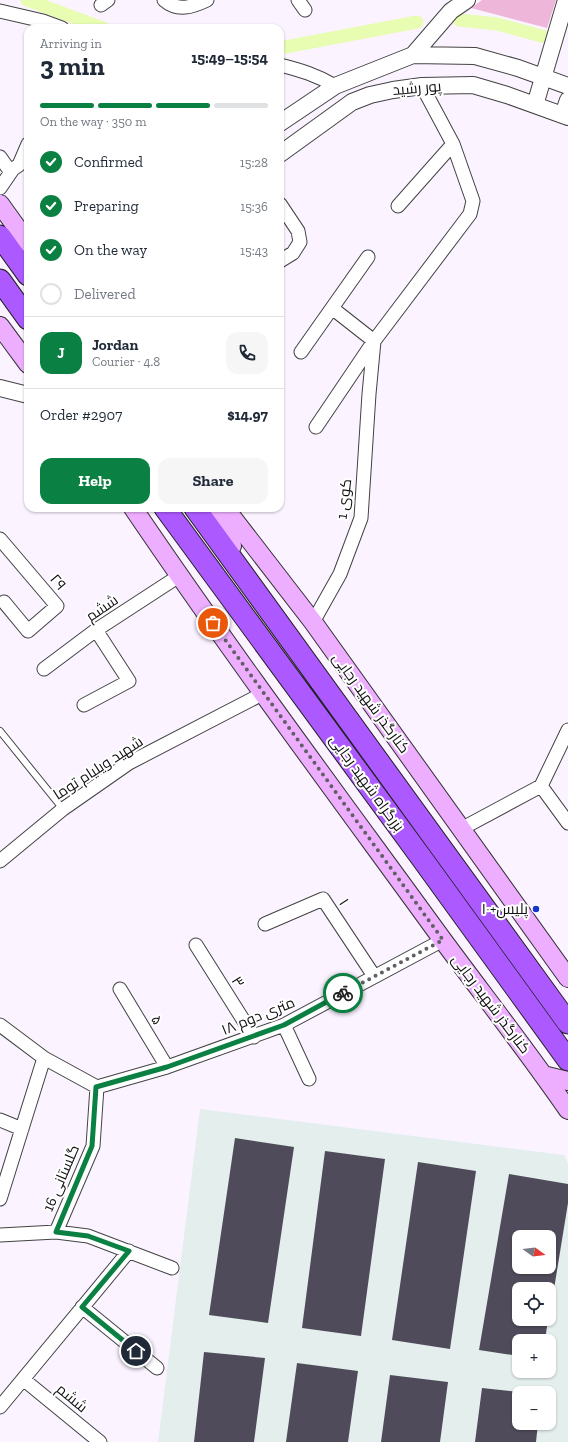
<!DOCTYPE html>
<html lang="en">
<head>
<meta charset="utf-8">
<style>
  body { margin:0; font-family:"Zilla Slab",Cairo,serif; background:#f6f6f7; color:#1f2937; height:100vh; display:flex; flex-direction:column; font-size:15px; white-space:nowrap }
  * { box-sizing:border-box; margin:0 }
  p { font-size:13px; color:#747a83 }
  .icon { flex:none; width:22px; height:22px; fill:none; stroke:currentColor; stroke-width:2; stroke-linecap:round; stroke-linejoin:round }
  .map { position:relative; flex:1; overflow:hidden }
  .panel { position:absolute; left:24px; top:24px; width:260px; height:488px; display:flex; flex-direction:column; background:#fff; border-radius:12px; box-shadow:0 1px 3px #0004 }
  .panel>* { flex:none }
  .needle { width:26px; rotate:105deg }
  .controls { position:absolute; left:512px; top:1230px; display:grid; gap:8px }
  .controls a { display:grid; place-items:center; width:44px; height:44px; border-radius:8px; background:#fff; box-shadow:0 1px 3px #0004; font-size:20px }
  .pin { position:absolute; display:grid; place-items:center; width:34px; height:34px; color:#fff; margin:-17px; border:2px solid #fff; border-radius:50%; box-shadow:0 1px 4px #0007 }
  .courier { position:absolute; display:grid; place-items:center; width:40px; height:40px; margin:-20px; border:3px solid #0b8043; border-radius:50%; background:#fff; color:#222; box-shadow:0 1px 5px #0007 }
  .overview em { font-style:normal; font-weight:700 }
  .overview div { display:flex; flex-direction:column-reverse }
  .overview { display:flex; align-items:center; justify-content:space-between; height:68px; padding:0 16px }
  h1 { font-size:26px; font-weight:700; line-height:30px }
  .bar { display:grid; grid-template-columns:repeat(4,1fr); gap:6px 4px; align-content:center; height:48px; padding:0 16px }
  .bar i { height:5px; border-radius:3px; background:#e0e1e3 }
  .bar .current { background:#0b8043 }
  .bar p { grid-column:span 4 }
  .line { display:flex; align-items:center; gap:10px; padding:0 16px; border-top:1px solid #e0e1e3 }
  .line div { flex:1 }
  .round { display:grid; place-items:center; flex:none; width:42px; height:42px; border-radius:12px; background:#f6f6f7 }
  ol { padding:0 16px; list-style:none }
  li { display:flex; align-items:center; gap:12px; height:44px }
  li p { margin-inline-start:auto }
  li .icon { padding:4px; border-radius:50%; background:#0b8043; color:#fff; stroke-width:4 }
  li:last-child { color:#747a83 }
  li i { width:22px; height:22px; border:2px solid #e0e1e3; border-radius:50% }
  .cta { display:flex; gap:8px; margin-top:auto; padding:8px 16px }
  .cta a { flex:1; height:46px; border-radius:12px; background:#0b8043; color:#fff; font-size:16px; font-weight:700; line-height:46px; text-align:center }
  .cta a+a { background:#f6f6f7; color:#1f2937 }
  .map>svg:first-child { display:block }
  .industrial { fill:#e4efed; fill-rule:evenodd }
  .green { fill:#eeb7d9 }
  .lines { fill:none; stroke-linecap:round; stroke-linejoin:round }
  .canal { stroke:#e8fcb2; stroke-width:13 }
  .building { fill:#4f4b5a; fill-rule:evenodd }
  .service-casing { stroke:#434343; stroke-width:8 }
  .minor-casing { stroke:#434343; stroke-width:15 }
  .tertiary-casing { stroke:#434343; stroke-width:18 }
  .secondary-casing { stroke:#323232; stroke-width:20 }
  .trunk-casing { stroke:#212121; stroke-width:23 }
  .service { stroke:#fff; stroke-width:6 }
  .minor { stroke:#fff; stroke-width:13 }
  .tertiary { stroke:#fff; stroke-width:16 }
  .secondary { stroke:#eeaeff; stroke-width:18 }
  .trunk { stroke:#ac5aff; stroke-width:21 }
  .done { stroke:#625f64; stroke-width:4; stroke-dasharray:0 7.2 }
  .route { stroke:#0b8043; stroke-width:5 }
  .poi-dot { fill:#1834cf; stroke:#fff; stroke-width:1.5 }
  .labels { text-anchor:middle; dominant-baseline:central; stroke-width:4; stroke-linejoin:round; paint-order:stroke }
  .street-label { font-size:15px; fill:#101010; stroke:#fff }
  .poi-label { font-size:15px; fill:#101010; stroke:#fff; text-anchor:end }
</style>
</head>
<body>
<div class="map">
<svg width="568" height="1442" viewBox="0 0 568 1442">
  <rect width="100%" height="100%" fill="#fbf3ff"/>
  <path class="industrial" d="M200 1109 564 1155 568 1164V1442H158ZM519 1237H549V1267H519ZM519 1289H549V1319H519ZM519 1341H549V1371H519ZM519 1393H549V1423H519Z"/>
  <path class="green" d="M482 0H556L547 28 471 8Z"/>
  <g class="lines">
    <path class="canal" d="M27 0 103 28
      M459 20 497 24 549 38
      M280 48 417 22"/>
  </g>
  <path class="building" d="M235 1138 294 1147 268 1323 209 1315Z
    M325 1151 385 1159 361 1336 302 1328Z
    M418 1162 476 1171 450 1349 392 1340Z
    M509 1174 568 1184V1203L554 1289H519V1319H548L545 1341H519V1356L479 1350ZM519 1237H549V1267H519Z
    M204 1352 265 1358 254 1442H194Z
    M297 1363 358 1371 348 1442H286Z
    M390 1375 448 1382 440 1442H381Z
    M482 1388 519 1392V1423H538L536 1442H475Z"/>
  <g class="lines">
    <g class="service-casing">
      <path id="service" d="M0 731 63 809"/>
    </g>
    <g class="minor-casing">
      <path id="minor" d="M164 0C178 12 192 7 207 0
        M298 0 305 10
        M101 5 108 0
        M0 11 43 21 62 28
        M280 65C300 70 317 75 335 86
        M0 157 7 167 13 169
        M0 188 13 169 19 165 28 144
        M280 204 298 231 300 242 293 253 280 261
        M398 206 453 144
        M368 257 332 308 374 341 470 214 473 201 453 144 422 86
        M301 352 332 308
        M0 539 57 606 28 631 4 602
        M313 622 340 574 361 518 369 394 374 341 316 427
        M44 669 96 630 179 576
        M84 705 129 681 96 630
        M541 786 568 823
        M461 829 541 786 568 730
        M0 861 63 809 129 763 264 693
        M265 924 323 899 374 976
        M196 945 254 1037
        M120 989 167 1067
        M0 1025 44 1058 97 1087
        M284 1025 309 1079
        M97 1087 167 1067 284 1025 443 940
        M0 1120 22 1129
        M0 1199 44 1058
        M56 1232 93 1146 97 1087
        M0 1235 56 1232 88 1236 172 1268
        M82 1307 157 1368
        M23 1379 100 1442
        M0 1407 129 1251"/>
    </g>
    <g class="tertiary-casing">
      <path id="tertiary" d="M413 55 451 11 467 0
        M535 105 566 0
        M563 115 568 100
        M280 123 335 86 413 55 475 56 518 68 568 86
        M280 154 352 102 370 95 393 90 422 86 473 85 507 95 568 117
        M0 388 28 395"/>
    </g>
    <g class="secondary-casing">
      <path id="secondary" d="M0 204 28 243
        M0 326 28 364
        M133 508C232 654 338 796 442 939 484 996 528 1052 568 1110
        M211 508 232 546
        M225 508 313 622 568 978
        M543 1075 568 1081"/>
    </g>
    <g class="trunk-casing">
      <path id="trunk" d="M0 236 28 275
        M0 280 28 319
        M165 508 423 860 568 1060
        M195 508 568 1023"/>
    </g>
    <use href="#service" class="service"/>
    <use href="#minor" class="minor"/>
    <use href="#tertiary" class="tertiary"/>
    <use href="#secondary" class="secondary"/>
    <use href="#trunk" class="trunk"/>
  </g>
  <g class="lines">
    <path class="done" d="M213 623 443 940 343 993"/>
    <path class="route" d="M136 1351 82 1307 129 1251 88 1236 56 1232 92 1146 96 1087 167 1067 284 1025 343 993"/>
  </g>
  <circle class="poi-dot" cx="536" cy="909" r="4"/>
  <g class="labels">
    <g class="street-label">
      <text transform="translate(417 88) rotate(-5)">پور رشید</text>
      <text transform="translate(344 499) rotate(-83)">کوی 1</text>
      <text transform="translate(58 582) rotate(50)">۲۹</text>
      <text transform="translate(102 608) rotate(-34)">ششم</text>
      <text transform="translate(371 703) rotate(54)">کنارگذر شهید رجایی</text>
      <text transform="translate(98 768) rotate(-33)">شهید ویلیام توما</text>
      <text transform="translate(367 783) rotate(54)">بزرگراه شهید رجایی</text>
      <text transform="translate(344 902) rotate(57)">۱</text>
      <text transform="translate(238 982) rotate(58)">۳</text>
      <text transform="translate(491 1004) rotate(53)">کنارگذر شهید رجایی</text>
      <text transform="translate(258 1016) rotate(-22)">۱۸ متری دوم</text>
      <text transform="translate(157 1020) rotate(59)">۵</text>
      <text transform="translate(61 1178) rotate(-67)">گلستانی 16</text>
      <text transform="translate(72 1398) rotate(40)">ششم</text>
    </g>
    <g class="poi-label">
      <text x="528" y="909">پلیس+١٠</text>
    </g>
  </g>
</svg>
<div class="controls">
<a><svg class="needle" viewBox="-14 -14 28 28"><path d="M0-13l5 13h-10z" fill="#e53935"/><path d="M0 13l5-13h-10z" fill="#747a83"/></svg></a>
<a><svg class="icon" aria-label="locate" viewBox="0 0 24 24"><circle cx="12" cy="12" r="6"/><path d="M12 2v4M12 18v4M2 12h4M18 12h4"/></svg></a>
<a>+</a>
<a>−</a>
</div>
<div class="pin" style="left:213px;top:623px;background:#ea580c"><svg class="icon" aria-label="bag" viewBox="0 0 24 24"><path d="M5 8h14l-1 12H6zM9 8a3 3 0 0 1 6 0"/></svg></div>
<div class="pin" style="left:136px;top:1351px;background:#1f2937"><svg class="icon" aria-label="home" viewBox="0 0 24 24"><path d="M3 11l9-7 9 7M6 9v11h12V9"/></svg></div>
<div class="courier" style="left:343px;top:993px"><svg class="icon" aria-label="bike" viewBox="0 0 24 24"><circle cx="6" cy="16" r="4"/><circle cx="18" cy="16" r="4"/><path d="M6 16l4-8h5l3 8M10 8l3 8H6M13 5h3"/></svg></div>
<section class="panel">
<div class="overview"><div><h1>3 min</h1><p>Arriving in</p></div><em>15:49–15:54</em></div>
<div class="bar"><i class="current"></i><i class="current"></i><i class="current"></i><i></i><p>On the way · 350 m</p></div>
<ol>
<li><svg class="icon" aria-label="check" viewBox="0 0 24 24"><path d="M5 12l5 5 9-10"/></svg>Confirmed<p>15:28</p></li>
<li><svg class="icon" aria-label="check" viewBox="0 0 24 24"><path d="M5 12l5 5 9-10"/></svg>Preparing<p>15:36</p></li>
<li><svg class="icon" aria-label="check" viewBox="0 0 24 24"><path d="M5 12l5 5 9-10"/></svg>On the way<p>15:43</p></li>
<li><i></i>Delivered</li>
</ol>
<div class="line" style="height:72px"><b class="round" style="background:#0b8043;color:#fff">J</b><div><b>Jordan</b><p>Courier · 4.8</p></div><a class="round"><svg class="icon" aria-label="phone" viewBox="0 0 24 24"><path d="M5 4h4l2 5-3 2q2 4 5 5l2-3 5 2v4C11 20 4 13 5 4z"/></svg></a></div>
<div class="line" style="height:52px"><div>Order #2907</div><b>$14.97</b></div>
<div class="cta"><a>Help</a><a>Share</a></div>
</section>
</div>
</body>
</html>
